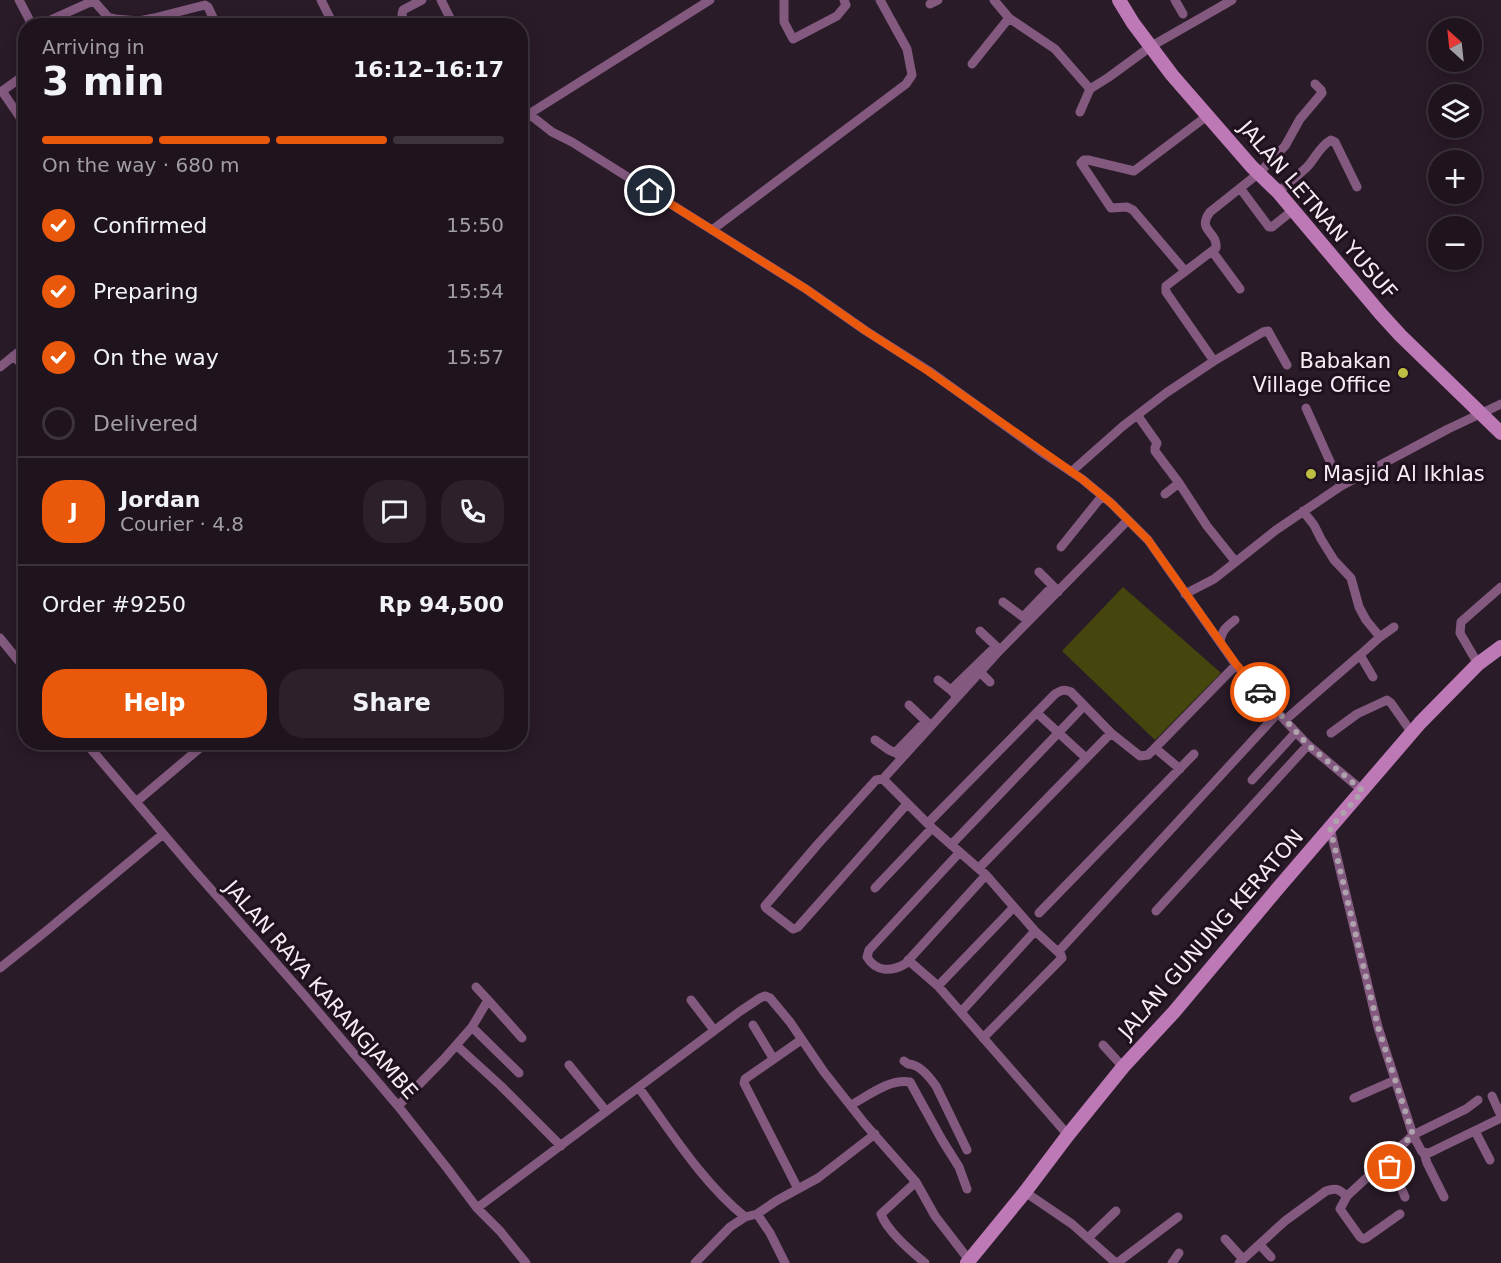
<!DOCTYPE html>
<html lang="en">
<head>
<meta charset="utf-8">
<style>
  body { margin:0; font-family:"DejaVu Sans",sans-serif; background:#2c212b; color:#f1f3f6; height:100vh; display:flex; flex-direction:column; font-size:22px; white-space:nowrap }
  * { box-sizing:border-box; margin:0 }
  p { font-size:20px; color:#a19ea4 }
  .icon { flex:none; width:33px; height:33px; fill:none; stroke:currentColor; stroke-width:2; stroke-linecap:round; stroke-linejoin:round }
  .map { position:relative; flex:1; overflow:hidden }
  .drawer { position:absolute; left:18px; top:18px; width:510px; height:732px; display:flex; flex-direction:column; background:#1f141e; border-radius:24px; box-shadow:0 3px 15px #0003,0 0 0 2px #3c333c }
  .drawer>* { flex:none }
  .needle { width:39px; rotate:333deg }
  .fabs { position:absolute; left:1428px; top:18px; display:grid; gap:12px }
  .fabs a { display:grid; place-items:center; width:54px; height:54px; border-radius:50%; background:#1f141e; box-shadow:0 3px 15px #0003,0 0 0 2px #3c333c; font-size:30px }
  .pin { position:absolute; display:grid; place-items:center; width:51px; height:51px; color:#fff; margin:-26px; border:3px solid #fff; border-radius:50%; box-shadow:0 2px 6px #0007 }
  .courier { position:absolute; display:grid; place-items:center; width:60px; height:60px; margin:-30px; border:4px solid #ea580c; border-radius:50%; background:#fff; color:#222; box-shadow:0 2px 8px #0007 }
  .headline em { font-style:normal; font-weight:700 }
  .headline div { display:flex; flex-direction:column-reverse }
  .headline { display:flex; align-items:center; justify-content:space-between; height:102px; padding:0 24px }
  h1 { font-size:39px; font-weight:700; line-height:45px }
  .bar { display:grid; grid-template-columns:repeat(4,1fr); gap:9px 6px; align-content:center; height:72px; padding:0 24px }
  .bar i { height:8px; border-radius:4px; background:#3c333c }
  .bar .current { background:#ea580c }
  .bar p { grid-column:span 4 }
  .line { display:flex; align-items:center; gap:15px; padding:0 24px; border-top:2px solid #3c333c }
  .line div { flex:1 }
  .round { display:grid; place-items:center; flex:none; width:63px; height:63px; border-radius:24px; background:#2c212b }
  ol { padding:0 24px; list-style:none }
  li { display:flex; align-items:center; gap:18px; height:66px }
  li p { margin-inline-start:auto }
  li .icon { padding:6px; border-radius:50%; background:#ea580c; color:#fff; stroke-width:4 }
  li:last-child { color:#a19ea4 }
  li i { width:33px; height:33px; border:3px solid #3c333c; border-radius:50% }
  .cta { display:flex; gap:12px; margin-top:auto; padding:12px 24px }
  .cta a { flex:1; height:69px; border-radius:24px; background:#ea580c; color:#fff; font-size:24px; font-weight:700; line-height:69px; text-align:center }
  .cta a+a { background:#2c212b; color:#f1f3f6 }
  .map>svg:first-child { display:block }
  .green { fill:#45450e }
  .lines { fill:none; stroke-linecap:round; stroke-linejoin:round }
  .street { stroke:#83597f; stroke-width:9 }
  .secondary { stroke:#bc79b5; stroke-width:14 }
  .done { stroke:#aea3ad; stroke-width:6; stroke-dasharray:0 10.8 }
  .route { stroke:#ea580c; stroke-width:8 }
  .poi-dot { fill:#bebf42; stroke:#1f111e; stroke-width:2 }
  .labels { text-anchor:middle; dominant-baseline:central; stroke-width:6; stroke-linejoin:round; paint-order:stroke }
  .street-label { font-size:21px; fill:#f6ecf4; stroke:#1f111e }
  .poi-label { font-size:21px; fill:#f6ecf4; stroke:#1f111e; text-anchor:end }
</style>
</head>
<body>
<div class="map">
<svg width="1501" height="1263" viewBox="0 0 1501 1263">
  <rect width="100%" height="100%" fill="#291b28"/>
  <path class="green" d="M1123 587 1221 673 1155 740 1062 651Z"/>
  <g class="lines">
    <path class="street" d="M19 0 29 19 31 26
      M93 0 108 17 115 19 139 21 154 18 205 5 208 7 217 26
      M321 0 334 26
      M441 0 454 26
      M784 0V22L793 39 837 16 846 5 844 0
      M994 0 1009 18 1055 49 1090 89 1080 112
      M1175 0 1183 14
      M930 4 938 0
      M37 26 93 1
      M405 26 402 14 403 10 422 0
      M972 64 1009 18
      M1090 89 1109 77 1150 47 1232 0
      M2 91 26 74
      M0 92 2 91 26 126
      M520 107 529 114 710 0
      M520 124 529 114 552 132 572 142 806 289 866 331 929 371 1043 453 1082 479 1111 503 1148 540 1236 665 1278 713 1308 745 1363 791
      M21 183 26 180
      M1240 188 1269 227H1272L1293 210
      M1278 192C1288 183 1299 175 1308 166 1316 157 1320 146 1331 140L1335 142 1357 187
      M712 230 906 84 912 75 907 49 880 0
      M1212 251 1240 289
      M1185 271 1133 210 1127 207 1111 208 1081 163 1084 160H1088L1134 171 1207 116
      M13 356 26 368
      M1214 361 1263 332 1268 331 1287 365
      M0 367 26 346
      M1306 408 1341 486
      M1138 416 1157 443 1155 448V451L1179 483 1165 494
      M1071 472 1123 426 1166 393 1214 361 1166 292V286L1216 248C1218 231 1196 231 1210 212L1259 173 1285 146 1300 119 1322 93 1321 90 1315 84
      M1179 483 1207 526 1235 561
      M1303 511 1314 525 1321 539 1334 560 1351 578 1359 607 1366 620 1380 637
      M1061 547 1102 496
      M1039 572 1053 586
      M1185 594 1214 579 1276 530 1341 486 1448 429 1501 404
      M26 596V598
      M1003 602 1027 620
      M1023 617 1053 586 1058 592
      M980 631 997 647
      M0 638 26 670
      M1220 642C1222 630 1226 627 1235 620
      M1360 655 1380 637 1394 627
      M1478 664 1460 633 1461 622 1501 587
      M980 672 990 682
      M938 680 952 691
      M957 697 952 691 954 687 991 651 997 647 1000 650
      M909 705 929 724
      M1037 713 1086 758
      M1285 720 1360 655 1373 677
      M1331 733 1357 714 1387 700 1391 703 1412 733
      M875 740 889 750 896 753
      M85 742 194 870 304 995 398 1106 447 1168 477 1208 500 1231 526 1263
      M1155 748 1180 769
      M901 757 896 753 897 751 926 721
      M883 779 1000 650 1128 520
      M1252 780 1296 732
      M136 802 207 742
      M907 804 798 927 793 929 766 908 765 906 818 844 876 780 883 779 932 828 986 875 1035 931 1058 952 1278 713
      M928 823 1055 694C1061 690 1064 689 1071 692L1111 733 1140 756 1148 755 1155 748 1236 665
      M1330 828 1378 1027 1413 1135 1422 1152 1429 1153 1501 1118
      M951 845 1084 706
      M960 852 869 950 867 957C876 972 891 972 905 964L986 875
      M979 868 1111 733
      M875 888 932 828
      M1156 911 1308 745
      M1039 913 1194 754
      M908 960 938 986 1068 1135
      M0 968 45 932 163 834
      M938 986 1014 907
      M476 987 488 1000
      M691 1000 714 1030
      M961 1012 1035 931
      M753 1025 773 1058
      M472 1027 488 1000 522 1038
      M983 1038 1062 958 1061 955 1058 952
      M456 1045 501 1086 561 1146
      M1103 1045 1123 1067
      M904 1061 908 1064C920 1064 930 1078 936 1086L967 1150
      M569 1065 606 1111
      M639 1088C672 1133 702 1182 745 1217L757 1214 770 1233 785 1263
      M1492 1096 1501 1116
      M1354 1098 1395 1080
      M851 1105C868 1096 890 1078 910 1082L942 1140 959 1167 967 1189
      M398 1106 444 1059 472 1027 519 1073
      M1475 1131 1490 1160
      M1424 1153 1427 1163 1444 1197
      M1384 1161 1397 1178 1405 1197
      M916 1182 881 1214C887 1231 911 1251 925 1263
      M798 1189 744 1083 745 1079 801 1040
      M1025 1192 1072 1224 1116 1263
      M1347 1196 1340 1209 1360 1237 1363 1239 1366 1238 1400 1214
      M477 1208 739 1012 760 998 765 996 770 998 790 1022 824 1072 865 1124 916 1182 935 1216 969 1260
      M757 1214 776 1201 818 1178 875 1134
      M1088 1238 1116 1211
      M1225 1239 1243 1259
      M1260 1245 1271 1257
      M695 1263 730 1227 745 1217
      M1117 1263 1178 1217
      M1172 1263 1179 1253
      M1239 1263 1285 1221 1326 1191C1337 1187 1339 1190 1347 1196L1413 1135 1466 1109 1478 1100"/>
    <path class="secondary" d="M1119 0 1133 23 1172 75 1252 167 1278 192 1380 313 1400 335 1501 433
      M967 1263 1025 1192 1068 1135 1123 1067 1174 1012 1279 887 1420 723 1478 664 1501 647"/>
  </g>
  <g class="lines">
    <path class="done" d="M1260 692 1308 745 1363 791 1330 828 1378 1027 1413 1135 1384 1161 1390 1167"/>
    <path class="route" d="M650 191 806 289 866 331 928 371 1082 479 1111 503 1148 540 1236 664 1260 692"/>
  </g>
  <g class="poi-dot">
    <circle cx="1403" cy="373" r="6"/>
    <circle cx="1311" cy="474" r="6"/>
  </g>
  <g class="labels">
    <g class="street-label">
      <text transform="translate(1318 210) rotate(49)">JALAN LETNAN YUSUF</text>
      <text transform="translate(1211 934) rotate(-49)">JALAN GUNUNG KERATON</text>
      <text transform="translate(321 990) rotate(49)">JALAN RAYA KARANGJAMBE</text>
    </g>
    <g class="poi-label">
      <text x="1391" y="361">Babakan<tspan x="1391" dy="24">Village Office</tspan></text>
      <text x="1323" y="474" text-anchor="start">Masjid Al Ikhlas</text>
    </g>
  </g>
</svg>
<div class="fabs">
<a><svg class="needle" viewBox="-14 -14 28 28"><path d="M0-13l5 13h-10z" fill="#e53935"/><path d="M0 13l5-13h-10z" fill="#a19ea4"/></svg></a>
<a><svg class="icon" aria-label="layers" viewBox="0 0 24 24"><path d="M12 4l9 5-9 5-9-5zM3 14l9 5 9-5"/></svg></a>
<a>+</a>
<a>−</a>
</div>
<div class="pin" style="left:1390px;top:1167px;background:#ea580c"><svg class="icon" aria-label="bag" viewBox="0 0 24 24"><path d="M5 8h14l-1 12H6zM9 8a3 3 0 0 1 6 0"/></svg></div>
<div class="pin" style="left:650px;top:191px;background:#1f2937"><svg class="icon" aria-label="home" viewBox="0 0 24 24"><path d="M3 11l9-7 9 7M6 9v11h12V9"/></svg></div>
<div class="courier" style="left:1260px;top:692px"><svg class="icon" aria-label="car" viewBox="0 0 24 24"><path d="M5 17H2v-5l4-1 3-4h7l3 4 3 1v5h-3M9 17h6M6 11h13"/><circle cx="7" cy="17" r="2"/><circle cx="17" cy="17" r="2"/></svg></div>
<section class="drawer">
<div class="headline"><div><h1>3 min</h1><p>Arriving in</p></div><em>16:12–16:17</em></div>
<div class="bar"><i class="current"></i><i class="current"></i><i class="current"></i><i></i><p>On the way · 680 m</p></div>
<ol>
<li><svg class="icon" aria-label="check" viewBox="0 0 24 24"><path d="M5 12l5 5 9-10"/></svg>Confirmed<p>15:50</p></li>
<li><svg class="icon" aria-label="check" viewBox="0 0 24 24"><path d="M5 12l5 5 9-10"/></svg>Preparing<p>15:54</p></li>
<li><svg class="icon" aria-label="check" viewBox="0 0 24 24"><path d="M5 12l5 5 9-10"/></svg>On the way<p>15:57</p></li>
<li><i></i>Delivered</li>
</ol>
<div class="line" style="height:108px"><b class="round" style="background:#ea580c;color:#fff">J</b><div><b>Jordan</b><p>Courier · 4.8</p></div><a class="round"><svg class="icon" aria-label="chat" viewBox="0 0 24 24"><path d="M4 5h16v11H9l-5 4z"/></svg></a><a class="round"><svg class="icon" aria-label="phone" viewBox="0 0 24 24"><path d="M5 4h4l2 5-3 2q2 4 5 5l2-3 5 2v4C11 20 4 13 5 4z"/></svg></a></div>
<div class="line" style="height:78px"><div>Order #9250</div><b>Rp 94,500</b></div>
<div class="cta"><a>Help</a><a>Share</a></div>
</section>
</div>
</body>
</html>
